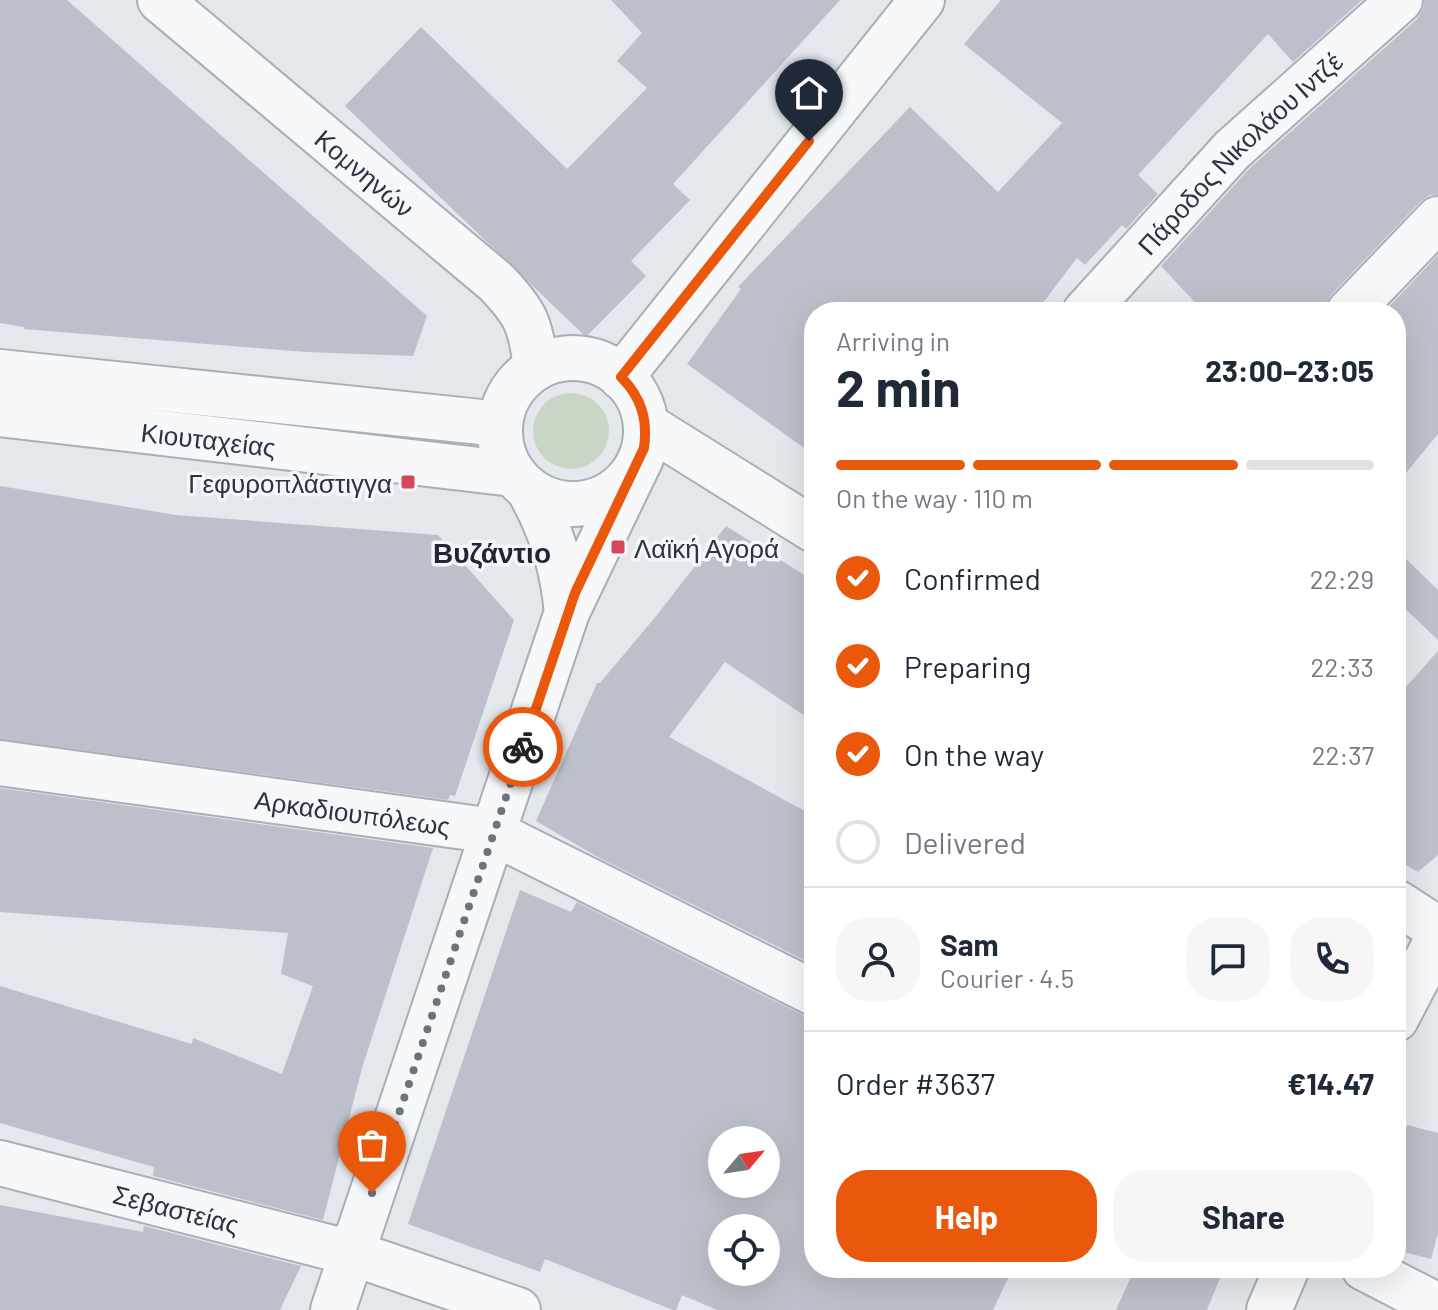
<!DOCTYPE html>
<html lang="en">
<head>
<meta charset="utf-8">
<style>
  body { margin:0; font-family:Barlow,sans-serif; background:#f6f6f7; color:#1f2937; height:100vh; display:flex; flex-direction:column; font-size:30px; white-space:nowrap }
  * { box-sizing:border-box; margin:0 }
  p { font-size:26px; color:#747a83 }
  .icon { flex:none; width:44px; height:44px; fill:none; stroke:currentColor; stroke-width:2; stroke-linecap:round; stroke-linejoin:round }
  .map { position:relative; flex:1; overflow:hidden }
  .side { position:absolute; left:804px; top:302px; width:602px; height:976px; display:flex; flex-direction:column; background:#fff; border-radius:32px; box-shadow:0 8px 32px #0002 }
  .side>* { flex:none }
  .needle { width:52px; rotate:61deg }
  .tools { position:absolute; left:708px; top:1126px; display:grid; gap:16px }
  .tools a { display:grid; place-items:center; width:72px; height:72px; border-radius:50%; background:#fff; box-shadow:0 8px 32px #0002; font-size:40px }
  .pin { position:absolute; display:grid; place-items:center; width:68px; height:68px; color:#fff; margin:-82px -34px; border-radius:50% 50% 50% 0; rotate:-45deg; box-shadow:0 0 8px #0007 }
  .pin .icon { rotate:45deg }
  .courier { position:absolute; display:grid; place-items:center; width:80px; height:80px; margin:-40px; border:6px solid #ea580c; border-radius:50%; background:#fff; color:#222; box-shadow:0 2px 10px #0007 }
  .overview em { font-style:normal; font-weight:700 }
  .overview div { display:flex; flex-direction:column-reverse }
  .overview { display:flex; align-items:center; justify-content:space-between; height:136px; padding:0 32px }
  h1 { font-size:52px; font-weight:700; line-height:60px }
  .bar { display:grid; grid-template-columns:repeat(4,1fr); gap:12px 8px; align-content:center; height:96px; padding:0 32px }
  .bar i { height:10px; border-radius:6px; background:#e0e1e3 }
  .bar .current { background:#ea580c }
  .bar p { grid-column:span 4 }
  .line { display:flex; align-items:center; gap:20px; padding:0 32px; border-top:2px solid #e0e1e3 }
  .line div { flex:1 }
  .round { display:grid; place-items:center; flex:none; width:84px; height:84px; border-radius:32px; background:#f6f6f7 }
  ol { padding:0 32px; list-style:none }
  li { display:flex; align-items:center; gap:24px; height:88px }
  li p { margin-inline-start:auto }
  li .icon { padding:8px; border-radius:50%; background:#ea580c; color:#fff; stroke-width:4 }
  li:last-child { color:#747a83 }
  li i { width:44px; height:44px; border:4px solid #e0e1e3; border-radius:50% }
  .cta { display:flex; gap:16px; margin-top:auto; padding:16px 32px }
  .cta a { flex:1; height:92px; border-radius:32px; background:#ea580c; color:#fff; font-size:32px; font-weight:700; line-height:92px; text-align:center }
  .cta a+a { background:#f6f6f7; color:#1f2937 }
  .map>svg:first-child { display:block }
  .green { fill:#c9d6c5 }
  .building { fill:#bbc0ca; fill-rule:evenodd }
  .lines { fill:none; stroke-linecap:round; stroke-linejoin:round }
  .minor-casing { stroke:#a9aeb7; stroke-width:48 }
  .minor { stroke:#f7f8fa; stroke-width:44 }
  .done { stroke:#6c737f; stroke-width:8; stroke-dasharray:0 14.4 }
  .route { stroke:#ea580c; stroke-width:10 }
  .poi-dot { fill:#d1495b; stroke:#f4f6f9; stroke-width:3 }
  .labels { text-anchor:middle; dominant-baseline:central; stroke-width:7; stroke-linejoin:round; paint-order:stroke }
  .street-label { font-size:26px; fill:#2b3445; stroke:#f4f6f9 }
  .poi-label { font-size:26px; fill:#2b3445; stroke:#f4f6f9; text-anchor:end }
  .neighbourhood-label { font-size:28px; font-weight:bold; fill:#1d2536; stroke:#f4f6f9 }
</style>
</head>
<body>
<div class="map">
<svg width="1438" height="1310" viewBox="0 0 1438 1310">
  <rect width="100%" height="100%" fill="#e4e7ec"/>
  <path class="green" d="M533 431a38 38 0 1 1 76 0a38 38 0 1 1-76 0Z"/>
  <path class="building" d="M0 0H67L427 316 413 356 306 352 24 329V327L0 323Z
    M611 0H840L673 184 690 200 631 261 646 276 586 337 345 106 421 27 567 169 647 88 617 61 642 33Z
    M1001 0H1362L1293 62 1268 34 1138 175 1158 194 1126 229 1122 225 1085 265 1077 258 1036 312H814V455L687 364 741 289 738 287 910 107 998 192 1062 123 964 44Z
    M1424 0H1438V195H1430L1420 202 1331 295 1325 305V312H1204L1161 266 1250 168 1417 19 1423 9Z
    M1438 255V434L1396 485V312H1384Z
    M0 486 176 515 438 535 514 620 455 796 450 795 448 800 0 739Z
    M726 526 814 581V722L725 662 669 737 814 816V965L601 859 536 821 597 683H600L657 615Z
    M1396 549 1438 590V640L1396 600Z
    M1438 651V855L1418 872 1396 859V698Z
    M0 788 433 848 362 1068 323 1220 153 1176 154 1167 0 1123V986L192 1044 193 1038 282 1074 313 986 281 974 288 933 0 912Z
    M520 890 571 912 577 902 803 1015 814 1018V1268H1013L993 1310H717L682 1295 676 1310H673L545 1259 540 1272 408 1224ZM722 1140H766V1184H722ZM722 1228H766V1272H722Z
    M1407 1125 1438 1133V1233L1431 1259 1396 1250V1168Z
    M0 1205 143 1232 144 1226 301 1266 280 1310H0Z
    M1135 1268H1224L1207 1310H1116Z"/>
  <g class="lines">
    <g class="minor-casing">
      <g id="minor">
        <path id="s1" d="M160 0 496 282C526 313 531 325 536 368"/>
        <path id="s2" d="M1085 312 1232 150 1400 0"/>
        <path d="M1349 312 1438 219"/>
        <circle cx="573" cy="431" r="73"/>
        <path d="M0 372 500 424"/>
        <path d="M621 377 922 0"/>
        <path id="s3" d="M0 414 513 474"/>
        <path d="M646 425 814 530"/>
        <path d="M529 490C552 531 562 565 567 612"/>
        <path id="s4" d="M0 763 479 829 494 833 814 993"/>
        <path d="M1396 902 1438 929"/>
        <path d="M1396 1019 1438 938"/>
        <path id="s5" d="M0 1163 352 1253 518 1310"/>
        <path d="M1364 1268 1438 1306"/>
        <path d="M333 1310 567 612 641 458"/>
        <path d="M1269 1310 1287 1268"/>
      </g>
    </g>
    <use href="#minor" class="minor"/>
  </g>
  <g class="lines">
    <path class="done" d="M372 1193 523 747"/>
    <path class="route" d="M523 747 575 593 644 448C648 419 641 397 621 377L809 141"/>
  </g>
  <g class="poi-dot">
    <rect x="400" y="474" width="16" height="16" rx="4"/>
    <rect x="610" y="539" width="16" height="16" rx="4"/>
  </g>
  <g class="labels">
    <g class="street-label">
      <text stroke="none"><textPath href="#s2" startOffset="222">Πάροδος Νικολάου Ιντζέ</textPath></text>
      <text stroke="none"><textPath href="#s1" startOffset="268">Κομνηνών</textPath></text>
      <text stroke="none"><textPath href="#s3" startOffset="210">Κιουταχείας</textPath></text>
      <text stroke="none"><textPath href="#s4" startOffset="356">Αρκαδιουπόλεως</textPath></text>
      <text stroke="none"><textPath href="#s5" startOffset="182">Σεβαστείας</textPath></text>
    </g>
    <g class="poi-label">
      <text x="392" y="482">Γεφυροπλάστιγγα</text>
      <text x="634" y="547" text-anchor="start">Λαϊκή Αγορά</text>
    </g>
    <g class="neighbourhood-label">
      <text x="492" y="552">Βυζάντιο</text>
    </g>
  </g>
</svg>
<div class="tools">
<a><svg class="needle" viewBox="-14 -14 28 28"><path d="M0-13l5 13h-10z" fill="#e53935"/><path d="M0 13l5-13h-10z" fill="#747a83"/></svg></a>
<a><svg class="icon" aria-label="locate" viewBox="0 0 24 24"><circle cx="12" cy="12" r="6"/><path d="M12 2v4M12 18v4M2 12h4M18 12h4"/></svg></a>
</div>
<div class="pin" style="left:372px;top:1193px;background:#ea580c"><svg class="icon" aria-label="bag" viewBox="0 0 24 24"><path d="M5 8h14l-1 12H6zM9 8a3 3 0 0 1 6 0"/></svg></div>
<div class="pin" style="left:809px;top:141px;background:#1f2937"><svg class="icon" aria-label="home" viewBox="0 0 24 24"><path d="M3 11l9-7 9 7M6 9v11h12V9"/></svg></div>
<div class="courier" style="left:523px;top:747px"><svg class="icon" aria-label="bike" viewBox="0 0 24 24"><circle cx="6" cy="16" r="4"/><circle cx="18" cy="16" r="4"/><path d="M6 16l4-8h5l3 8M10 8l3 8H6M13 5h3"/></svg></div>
<section class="side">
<div class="overview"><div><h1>2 min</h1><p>Arriving in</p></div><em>23:00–23:05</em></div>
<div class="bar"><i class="current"></i><i class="current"></i><i class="current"></i><i></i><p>On the way · 110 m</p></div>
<ol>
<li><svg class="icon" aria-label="check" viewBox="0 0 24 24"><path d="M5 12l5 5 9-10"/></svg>Confirmed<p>22:29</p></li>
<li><svg class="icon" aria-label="check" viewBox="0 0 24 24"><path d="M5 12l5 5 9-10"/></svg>Preparing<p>22:33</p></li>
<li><svg class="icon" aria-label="check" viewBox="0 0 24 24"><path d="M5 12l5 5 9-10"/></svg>On the way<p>22:37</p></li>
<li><i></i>Delivered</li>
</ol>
<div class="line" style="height:144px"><a class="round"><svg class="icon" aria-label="person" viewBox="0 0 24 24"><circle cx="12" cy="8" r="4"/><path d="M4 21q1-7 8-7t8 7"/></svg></a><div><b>Sam</b><p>Courier · 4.5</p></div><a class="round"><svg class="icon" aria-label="chat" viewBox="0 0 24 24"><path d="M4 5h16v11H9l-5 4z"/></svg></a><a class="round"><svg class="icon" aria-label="phone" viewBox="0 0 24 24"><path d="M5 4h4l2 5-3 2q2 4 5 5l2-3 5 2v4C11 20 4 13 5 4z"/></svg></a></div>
<div class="line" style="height:104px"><div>Order #3637</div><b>€14.47</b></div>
<div class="cta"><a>Help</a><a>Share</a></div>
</section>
</div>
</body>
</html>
